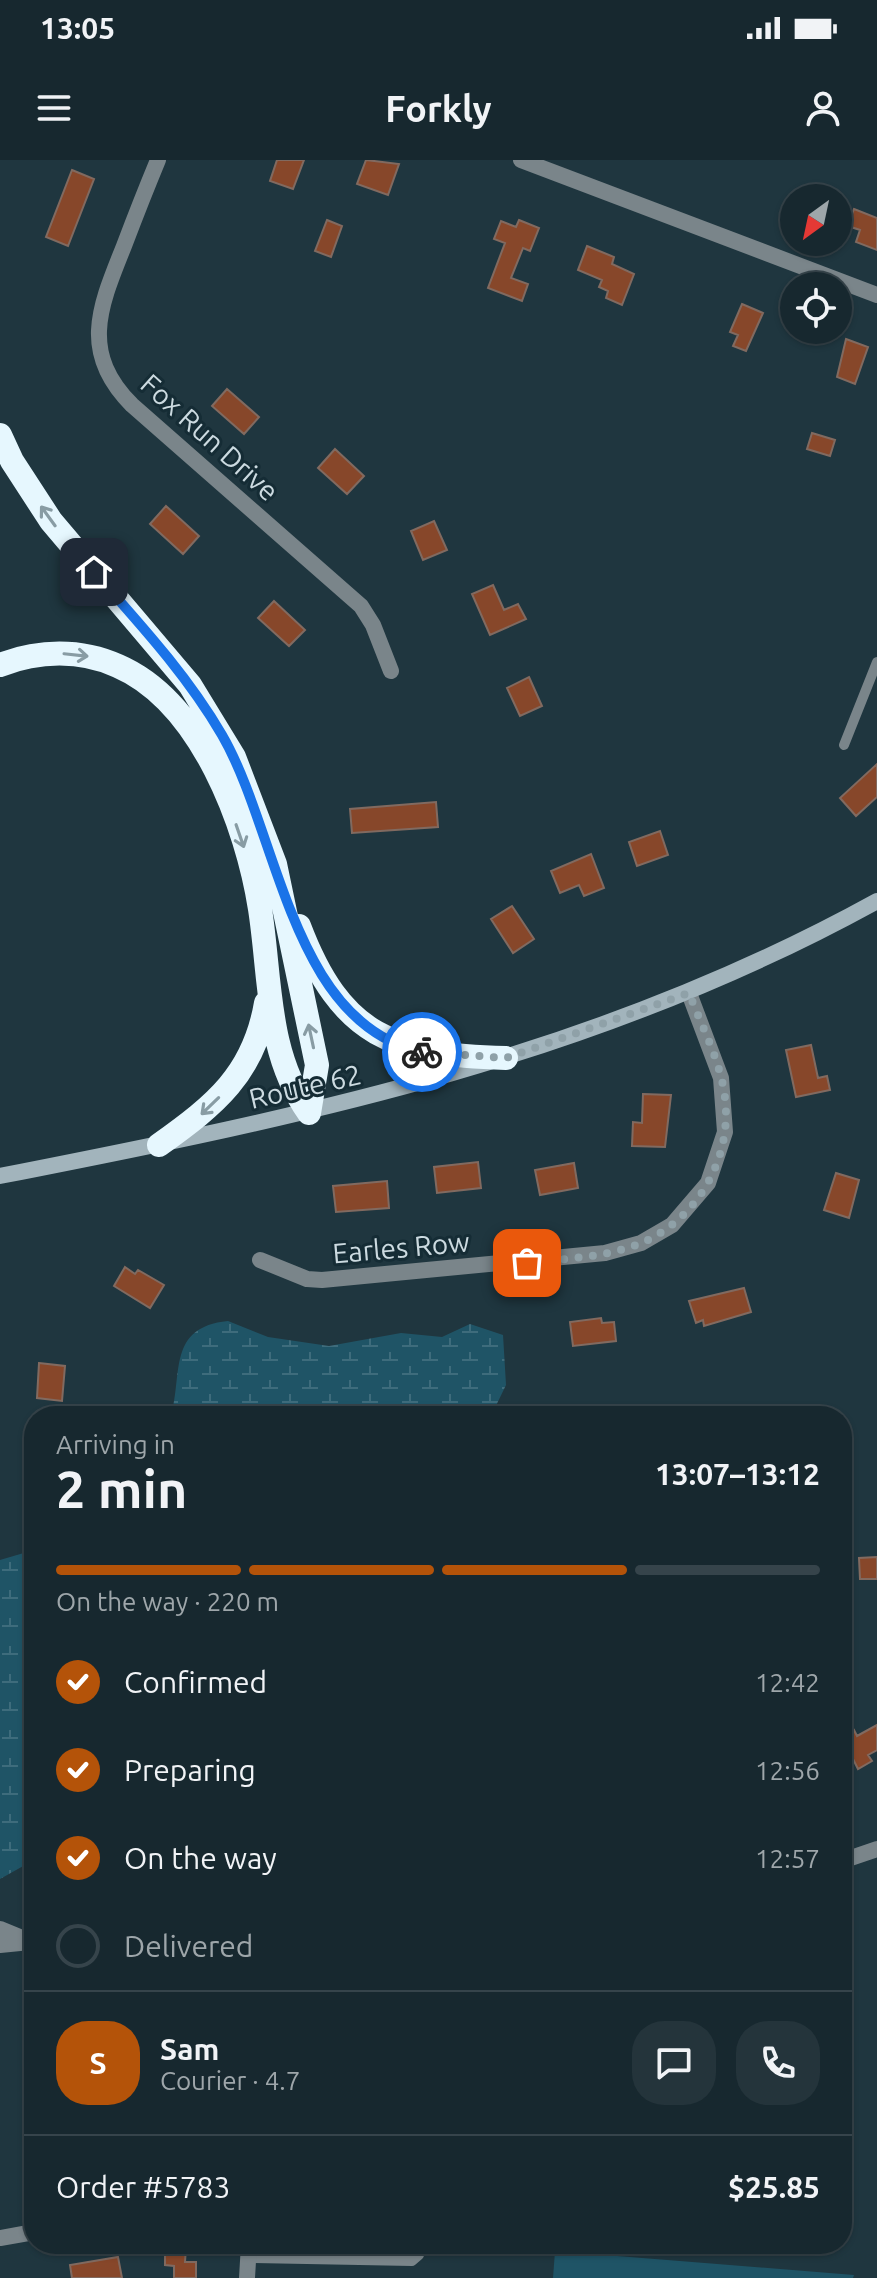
<!DOCTYPE html>
<html lang="en">
<head>
<meta charset="utf-8">
<style>
  body { margin:0; font-family:Ubuntu,sans-serif; background:#24343b; color:#f1f3f6; height:100vh; display:flex; flex-direction:column; font-size:30px; white-space:nowrap }
  * { box-sizing:border-box; margin:0 }
  p { font-size:26px; color:#9ea6aa }
  .icon { flex:none; width:44px; height:44px; fill:none; stroke:currentColor; stroke-width:2; stroke-linecap:round; stroke-linejoin:round }
  .map { position:relative; flex:1; overflow:hidden }
  .side { position:absolute; left:24px; top:1246px; width:828px; height:848px; display:flex; flex-direction:column; background:#17282f; border-radius:32px; box-shadow:0 2px 6px #0004,0 0 0 2px #36444b }
  .side>* { flex:none }
  .needle { width:52px; rotate:213deg }
  .fabs { position:absolute; left:780px; top:24px; display:grid; gap:16px }
  .fabs a { display:grid; place-items:center; width:72px; height:72px; border-radius:50%; background:#17282f; box-shadow:0 2px 6px #0004,0 0 0 2px #36444b; font-size:40px }
  .pin { position:absolute; display:grid; place-items:center; width:68px; height:68px; color:#fff; margin:-34px; border-radius:16px; box-shadow:0 4px 12px #0006 }
  .courier { position:absolute; display:grid; place-items:center; width:80px; height:80px; margin:-40px; border:6px solid #1a73e8; border-radius:50%; background:#fff; color:#222; box-shadow:0 2px 10px #0007 }
  .overview em { font-style:normal; font-weight:700 }
  .overview div { display:flex; flex-direction:column-reverse }
  .overview { display:flex; align-items:center; justify-content:space-between; height:136px; padding:0 32px }
  h1 { font-size:52px; font-weight:700; line-height:60px }
  .bar { display:grid; grid-template-columns:repeat(4,1fr); gap:12px 8px; align-content:center; height:96px; padding:0 32px }
  .bar i { height:10px; border-radius:6px; background:#36444b }
  .bar .active { background:#b45309 }
  .bar p { grid-column:span 4 }
  .line { display:flex; align-items:center; gap:20px; padding:0 32px; border-top:2px solid #36444b }
  .line div { flex:1 }
  .round { display:grid; place-items:center; flex:none; width:84px; height:84px; border-radius:32px; background:#24343b }
  ol { padding:0 32px; list-style:none }
  li { display:flex; align-items:center; gap:24px; height:88px }
  li p { margin-inline-start:auto }
  li .icon { padding:8px; border-radius:50%; background:#b45309; color:#fff; stroke-width:4 }
  li:last-child { color:#9ea6aa }
  li i { width:44px; height:44px; border:4px solid #36444b; border-radius:50% }
  .status { display:flex; justify-content:space-between; align-items:center; height:56px; padding:0 40px; background:#17282f; direction:ltr }
  .status svg { height:22px; fill:currentColor }
  header { display:flex; justify-content:space-between; align-items:center; height:104px; padding:0 32px; background:#17282f; font-size:36px; font-weight:700 }
  .map>svg:first-child { display:block }
  .grass { fill:#1f5466 }
  .wetland { fill:url(#wetland-marsh) }
  .building { fill:#87472a; stroke:#816a60; stroke-width:2 }
  .lines { fill:none; stroke-linecap:round; stroke-linejoin:round }
  .service { stroke:#7a858a; stroke-width:10 }
  .minor { stroke:#7a858a; stroke-width:16 }
  .tertiary { stroke:#7a858a; stroke-width:16 }
  .secondary { stroke:#a2b4bc; stroke-width:16 }
  .motorway { stroke:#e6f7fe; stroke-width:24 }
  .oneway { stroke:#889ca4 }
  .done { stroke:#8fa1a8; stroke-width:8; stroke-dasharray:0 14.4 }
  .route { stroke:#1a73e8; stroke-width:10 }
  .labels { text-anchor:middle; dominant-baseline:central; stroke-width:6; stroke-linejoin:round; paint-order:stroke }
  .street-label { font-size:28px; fill:#ccdae0; stroke:#152c35 }
</style>
</head>
<body>
<div class="status"><b>13:05</b><svg viewBox="0 0 49 12"><path d="M0 12V9h3v3zM5 12V6h3v6zM10 12V3h3v9zM15 12V0h3v12zM26 1h20v11H26zM47 4h2v5h-2z"/></svg></div>
<header><svg class="icon" aria-label="menu" viewBox="0 0 24 24"><path d="M4 6h16M4 12h16M4 18h16"/></svg>Forkly<svg class="icon" aria-label="person" viewBox="0 0 24 24"><circle cx="12" cy="8" r="4"/><path d="M4 21q1-7 8-7t8 7"/></svg></header>
<div class="map">
<svg width="877" height="2118" viewBox="0 0 877 2118">
  <defs>
    <pattern id="wetland-marsh" width="20" height="14" patternUnits="userSpaceOnUse" patternTransform="scale(2)"><rect width="20" height="14" fill="#1f5466"/><path d="M1 5h8M5 5V1M11 12h8M15 12V8" fill="none" stroke="#3e6c7c"/></pattern>
  </defs>
  <rect width="100%" height="100%" fill="#1f363f"/>
  <path class="grass" d="M555 2091 854 2115 853 2118H553Z"/>
  <path class="wetland" d="M228 1161 268 1177 329 1186 401 1173 442 1177 470 1164 503 1175 506 1225 491 1256H171C183 1214 167 1167 228 1161Z
    M34 1390V1700L0 1719V1400Z"/>
  <path class="building" d="M277 0H304L293 29 270 21Z
    M366 0 399 4 388 35 357 24Z
    M72 10 94 19 68 86 46 77Z
    M854 49 877 58V90L856 82 860 70 848 66Z
    M327 60 342 66 331 97 315 91Z
    M519 60 539 68 530 91 523 88 511 118 528 124 522 141 488 128 505 83 494 79 501 61 516 67Z
    M587 86 614 97 612 104 634 114 622 145 606 138 608 131 599 127 602 120 578 110Z
    M742 144 763 153 746 191 733 186 738 175 730 172Z
    M846 179 868 187 855 224 837 217Z
    M227 229 259 257 244 274 212 246Z
    M812 273 835 280 830 296 807 289Z
    M335 289 364 316 347 334 318 308Z
    M166 346 199 376 183 394 150 364Z
    M434 361 447 390 423 400 411 371Z
    M493 425 504 450 518 444 526 459 490 475 472 434Z
    M274 441 305 470 289 486 258 458Z
    M529 517 542 546 520 556 507 528Z
    M877 604V637L856 656 840 638Z
    M436 642 438 667 352 673 350 649Z
    M660 671 668 695 637 706 629 682Z
    M591 694 604 728 584 736 579 725 560 733 551 711Z
    M512 746 534 779 513 793 491 759Z
    M811 885 818 918 827 916 830 930 796 937 786 890Z
    M643 934 671 935 665 987 632 986 633 962 642 963Z
    M478 1002 481 1028 437 1033 434 1007Z
    M574 1003 578 1028 540 1035 535 1010Z
    M836 1013 859 1020 849 1058 824 1050Z
    M387 1021 389 1048 336 1052 333 1026Z
    M125 1107 135 1114 138 1110 164 1125 150 1148 114 1126Z
    M744 1128 751 1152 704 1166 703 1160 696 1163 689 1141Z
    M601 1158 602 1163 614 1162 616 1181 573 1186 570 1162Z
    M39 1203 65 1206 62 1241 37 1238Z
    M877 1397V1419H860L859 1398Z
    M877 1565V1590L868 1595 872 1601 858 1609 842 1577 854 1570 857 1576Z
    M165 2088H186L185 2102H196V2118H174V2106L165 2105Z
    M118 2097 122 2118H72L70 2105Z"/>
  <g class="lines">
    <path class="service" d="M844 585 877 502
      M249 2098 412 2101 419 2095V2084"/>
    <path class="minor" d="M158 0C146 29 135 57 124 86 100 146 79 192 132 245L361 446 373 465 391 511
      M521 0 877 135
      M260 1100 307 1119 322 1120 605 1093 641 1083 672 1065 708 1023 725 972 721 918 689 833
      M0 1769 34 1783
      M0 1785 30 1782
      M0 2078 34 2072"/>
    <path class="tertiary" d="M842 1701 877 1689
      M247 2118 249 2084"/>
    <path class="secondary" d="M0 1016C311 955 596 896 877 741"/>
    <path class="motorway" d="M0 275 12 301 51 361 190 525 234 597 275 704 317 905 309 953
      M0 505C38 490 81 489 118 506 201 542 247 665 260 749 271 820 266 893 309 953
      M299 766C341 877 394 895 506 898
      M159 985C215 945 254 914 266 843"/>
  </g>
  <defs><path id="oneway-shaft" d="M-6 0H5M1.5-3L5.5 0L1.5 3" fill="none" stroke-width="1.6" stroke-linecap="round" stroke-linejoin="round" transform="scale(2)"/></defs>
  <g class="oneway">
    <use href="#oneway-shaft" transform="translate(48 356) rotate(-126)"/>
    <use href="#oneway-shaft" transform="translate(76 495) rotate(6)"/>
    <use href="#oneway-shaft" transform="translate(240 676) rotate(71)"/>
    <use href="#oneway-shaft" transform="translate(311 876) rotate(-102)"/>
    <use href="#oneway-shaft" transform="translate(210 946) rotate(136)"/>
  </g>
  <g class="lines">
    <path class="done" d="M422 892 506 898 689 833C702 867 721 902 725 938 733 1005 690 1071 624 1089 593 1098 559 1099 527 1103"/>
    <path class="route" d="M94 412C140 464 187 515 222 575 279 673 291 864 422 892"/>
  </g>
  <g class="labels">
    <g class="street-label">
      <text transform="translate(210 277) rotate(42)">Fox Run Drive</text>
      <text transform="translate(305 926) rotate(-13)">Route 62</text>
      <text transform="translate(401 1087) rotate(-5)">Earles Row</text>
    </g>
  </g>
</svg>
<div class="fabs">
<a><svg class="needle" viewBox="-14 -14 28 28"><path d="M0-13l5 13h-10z" fill="#e53935"/><path d="M0 13l5-13h-10z" fill="#9ea6aa"/></svg></a>
<a><svg class="icon" aria-label="locate" viewBox="0 0 24 24"><circle cx="12" cy="12" r="6"/><path d="M12 2v4M12 18v4M2 12h4M18 12h4"/></svg></a>
</div>
<div class="pin" style="left:527px;top:1103px;background:#ea580c"><svg class="icon" aria-label="bag" viewBox="0 0 24 24"><path d="M5 8h14l-1 12H6zM9 8a3 3 0 0 1 6 0"/></svg></div>
<div class="pin" style="left:94px;top:412px;background:#1f2937"><svg class="icon" aria-label="home" viewBox="0 0 24 24"><path d="M3 11l9-7 9 7M6 9v11h12V9"/></svg></div>
<div class="courier" style="left:422px;top:892px"><svg class="icon" aria-label="bike" viewBox="0 0 24 24"><circle cx="6" cy="16" r="4"/><circle cx="18" cy="16" r="4"/><path d="M6 16l4-8h5l3 8M10 8l3 8H6M13 5h3"/></svg></div>
<section class="side">
<div class="overview"><div><h1>2 min</h1><p>Arriving in</p></div><em>13:07–13:12</em></div>
<div class="bar"><i class="active"></i><i class="active"></i><i class="active"></i><i></i><p>On the way · 220 m</p></div>
<ol>
<li><svg class="icon" aria-label="check" viewBox="0 0 24 24"><path d="M5 12l5 5 9-10"/></svg>Confirmed<p>12:42</p></li>
<li><svg class="icon" aria-label="check" viewBox="0 0 24 24"><path d="M5 12l5 5 9-10"/></svg>Preparing<p>12:56</p></li>
<li><svg class="icon" aria-label="check" viewBox="0 0 24 24"><path d="M5 12l5 5 9-10"/></svg>On the way<p>12:57</p></li>
<li><i></i>Delivered</li>
</ol>
<div class="line" style="height:144px"><b class="round" style="background:#b45309;color:#fff">S</b><div><b>Sam</b><p>Courier · 4.7</p></div><a class="round"><svg class="icon" aria-label="chat" viewBox="0 0 24 24"><path d="M4 5h16v11H9l-5 4z"/></svg></a><a class="round"><svg class="icon" aria-label="phone" viewBox="0 0 24 24"><path d="M5 4h4l2 5-3 2q2 4 5 5l2-3 5 2v4C11 20 4 13 5 4z"/></svg></a></div>
<div class="line" style="height:104px"><div>Order #5783</div><b>$25.85</b></div>
</section>
</div>
</body>
</html>
